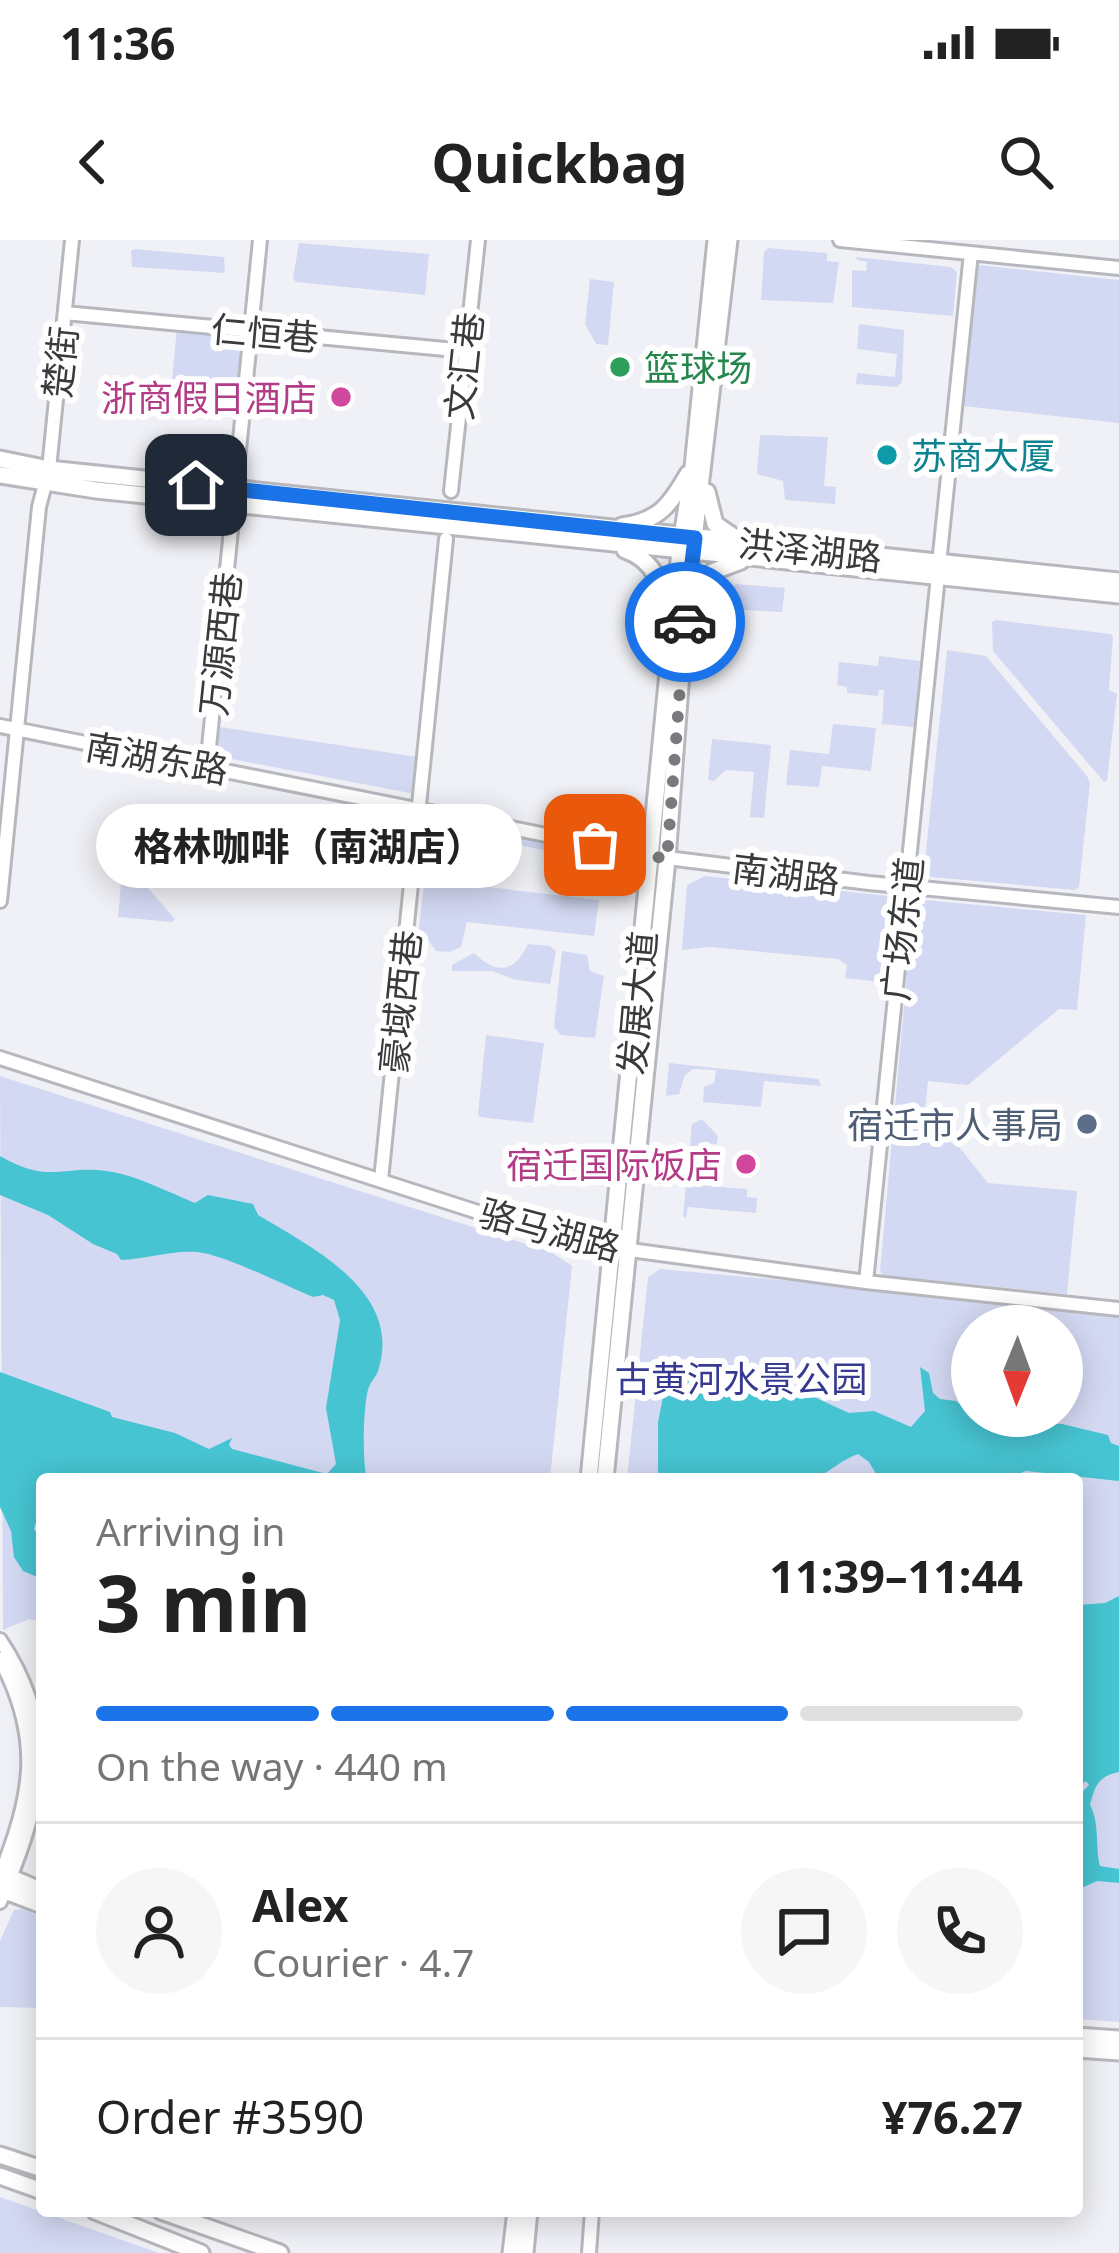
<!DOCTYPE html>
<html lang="en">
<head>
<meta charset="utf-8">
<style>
  body { margin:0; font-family:"Noto Sans","Noto Sans SC",sans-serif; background:#f6f6f6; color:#222; height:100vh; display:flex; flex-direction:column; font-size:45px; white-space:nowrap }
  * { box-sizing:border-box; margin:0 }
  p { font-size:39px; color:#767676 }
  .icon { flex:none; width:66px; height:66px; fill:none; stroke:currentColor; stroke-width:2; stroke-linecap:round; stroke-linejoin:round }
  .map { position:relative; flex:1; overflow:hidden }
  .side { position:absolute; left:36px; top:1233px; width:1047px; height:744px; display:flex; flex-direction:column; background:#fff; border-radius:12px; box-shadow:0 6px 30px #0003 }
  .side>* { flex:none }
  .needle { width:78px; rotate:181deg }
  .fabs { position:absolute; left:951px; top:1065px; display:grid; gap:24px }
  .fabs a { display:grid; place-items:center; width:132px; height:132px; border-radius:50%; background:#fff; box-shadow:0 6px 30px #0003; font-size:60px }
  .pin { position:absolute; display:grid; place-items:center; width:102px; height:102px; color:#fff; margin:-51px; border-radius:24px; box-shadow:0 6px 18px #0006 }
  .courier { position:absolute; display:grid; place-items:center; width:120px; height:120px; margin:-60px; border:9px solid #1a73e8; border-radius:50%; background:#fff; color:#222; box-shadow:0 3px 15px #0007 }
  .bubble { position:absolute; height:84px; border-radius:42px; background:#fff; box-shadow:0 6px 30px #0003; font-size:39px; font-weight:700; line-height:84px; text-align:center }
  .head em { font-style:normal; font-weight:700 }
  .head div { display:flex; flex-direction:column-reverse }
  .head { display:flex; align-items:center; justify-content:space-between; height:204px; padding:0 60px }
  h1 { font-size:78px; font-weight:700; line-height:90px }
  .bar { display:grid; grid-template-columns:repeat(4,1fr); gap:18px 12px; align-content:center; height:144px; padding:0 60px }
  .bar i { height:15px; border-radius:9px; background:#e0e0e0 }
  .bar .on { background:#1a73e8 }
  .bar p { grid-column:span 4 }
  .line { display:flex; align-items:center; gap:30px; padding:0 60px; border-top:3px solid #e0e0e0 }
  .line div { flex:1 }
  .round { display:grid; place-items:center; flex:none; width:126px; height:126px; border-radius:63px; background:#f6f6f6 }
  .status { display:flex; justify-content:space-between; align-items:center; height:84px; padding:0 60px; background:#fff; direction:ltr }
  .status svg { height:33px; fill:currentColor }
  header { display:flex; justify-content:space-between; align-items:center; height:156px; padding:0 60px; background:#fff; font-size:54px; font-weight:700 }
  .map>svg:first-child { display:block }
  .green { fill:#d4d9f3; fill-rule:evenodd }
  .water { fill:#47c4d2 }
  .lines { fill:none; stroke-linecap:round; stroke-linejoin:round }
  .minor-casing { stroke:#b7b8bd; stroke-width:18 }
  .major-casing { stroke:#b7b8bd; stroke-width:21 }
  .minor { stroke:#fff; stroke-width:12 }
  .major { stroke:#fff; stroke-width:15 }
  .done { stroke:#797a7d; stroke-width:12; stroke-dasharray:0 21.6 }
  .route { stroke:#1a73e8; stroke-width:15 }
  .leisure-dot { fill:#2e9e5b; stroke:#fefefe; stroke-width:4.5 }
  .hotel-dot { fill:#d1479c; stroke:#fefefe; stroke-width:4.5 }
  .culture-dot { fill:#0f9aa8; stroke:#fefefe; stroke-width:4.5 }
  .service-dot { fill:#5c6f8a; stroke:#fefefe; stroke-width:4.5 }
  .labels { text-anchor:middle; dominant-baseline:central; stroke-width:12; stroke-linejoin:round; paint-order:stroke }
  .street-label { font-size:36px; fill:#393a3c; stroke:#fefefe }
  .leisure-label { font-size:36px; fill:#27864d; stroke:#fefefe; text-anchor:start }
  .hotel-label { font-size:36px; fill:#b23c85; stroke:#fefefe; text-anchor:end }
  .culture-label { font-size:36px; fill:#0d838f; stroke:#fefefe; text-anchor:start }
  .service-label { font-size:36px; fill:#4e5e75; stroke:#fefefe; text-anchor:end }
  .park-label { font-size:36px; fill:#363a90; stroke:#fefefe }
</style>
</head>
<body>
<div class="status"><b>11:36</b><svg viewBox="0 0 49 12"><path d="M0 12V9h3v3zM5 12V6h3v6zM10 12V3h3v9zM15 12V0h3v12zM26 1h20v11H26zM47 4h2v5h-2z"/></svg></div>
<header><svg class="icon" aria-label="back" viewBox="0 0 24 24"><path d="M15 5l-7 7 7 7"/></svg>Quickbag<svg class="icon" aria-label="search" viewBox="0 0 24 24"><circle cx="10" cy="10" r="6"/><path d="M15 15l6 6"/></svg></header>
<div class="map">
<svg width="1119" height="2013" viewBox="0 0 1119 2013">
  <rect width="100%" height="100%" fill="#f0f1f6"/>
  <path class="green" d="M299 3 429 14 425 55 296 42 293 38Z
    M768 8 827 13V21L839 22 833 63 761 60 764 12Z
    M135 9 224 17 225 33 132 27 131 11Z
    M856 17 951 27 957 32 953 76 852 67V30L866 31 867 22 857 20Z
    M978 25 1119 40V183L963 166Z
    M590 39 614 42 608 105 596 104 585 84Z
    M859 84 904 90 902 142 897 147 856 144 857 133 895 137 897 114 857 109Z
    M177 87 244 94 235 169 170 162Z
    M760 195 828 197 824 246 836 247 835 264 785 260 783 241 757 234Z
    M736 344 785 348 782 372 742 370 734 406 714 405C702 381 714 356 736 344Z
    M996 380 1111 394 1113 397 1109 450 1117 454 1107 541 1104 542 993 411 992 382Z
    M947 410 986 416 1087 536 1090 543 1079 647 1075 650 931 637 924 630Z
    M879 416 920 421 914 487 882 484 884 450H879L878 456 847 453V447L837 445 839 422 878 426Z
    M833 484 876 488 871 531 822 526 819 547 786 545 790 510 829 514Z
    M220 487 418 517 415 554 216 516Z
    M712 499 771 505 764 578 750 577 754 532 726 530 714 541 708 540Z
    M437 580 628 618 626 635 619 633V626L486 598 476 643 479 646 599 660 594 696 467 682 461 707 450 712 436 711 419 688 430 590Z
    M123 620 175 679 172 682 118 677Z
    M705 636 897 657 888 749 872 741 845 738 847 725 838 719 709 707 682 710 687 645Z
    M925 660 1086 675 1077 770 1059 769 968 845 928 841 923 892 955 896V902L988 943 1077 951 1067 1054 883 1035 880 1031 913 668Z
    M528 704 550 706 556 711 550 744 516 740 492 731H452V725L474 713C497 735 514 733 528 704Z
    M562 711 587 715 590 731 604 736 595 798 561 795 554 787Z
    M486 795 544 803 533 883 480 877 478 874Z
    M669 823 819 839 821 846 764 841 761 867 703 862 704 847 714 843 716 830 693 829 685 835 679 854 666 856Z
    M0 836 551 1012 572 1026 550 1239H42V1382L29 1379 3 1390Z
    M702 879 718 896 717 904 700 903 697 945 747 949V957L757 958 756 973 688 967 686 978 683 976 692 884Z
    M660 1029 1119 1071V1782L1077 1779V1239H627L648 1037ZM972 1086H1062V1176H972Z
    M22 1669 42 1677V1768L0 1767V1701L14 1670Z
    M0 1957 159 2013H0Z"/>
  <path class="water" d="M0 916C52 946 64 923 113 932 142 938 168 952 195 963L208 955 253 964 258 975C311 1007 404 1052 378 1131 376 1137 371 1141 369 1147 363 1162 362 1224 367 1239H42V1283L36 1282 34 1289 42 1304V1339L23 1331 14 1317 11 1291 0 1267V1132L110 1172 112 1177 175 1193 209 1209 232 1198 229 1205 232 1209 327 1234 336 1224 326 1168 340 1080 334 1060 323 1055 313 1057C283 1045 226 1015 197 1012 171 1010 147 1019 121 1020L117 1014 93 1004 48 975 0 955Z
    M920 1127 929 1133 933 1153 940 1159 956 1161 980 1181 1062 1184 1108 1195 1111 1203 1119 1206V1241L1026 1231 1006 1239H879L869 1222 858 1214C843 1219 830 1231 815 1239H658V1182L664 1152 674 1138 701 1128 721 1130 734 1140 777 1149 790 1146 849 1173 874 1171 911 1187 925 1171Z
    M1119 1356V1532C1098 1536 1095 1546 1090 1565 1100 1584 1095 1606 1100 1626L1119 1629V1643L1097 1641 1077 1650V1557L1089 1545 1086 1541 1077 1548V1365L1105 1363Z"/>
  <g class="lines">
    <g class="minor-casing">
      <path id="minor" d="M840 0 1119 28
        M65 73 466 111
        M237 230 260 0
        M451 251 478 0
        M939 324 971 13
        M0 486 651 616 869 643 1119 667
        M207 527 232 280
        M0 661 39 267 49 229 72 0
        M0 818 571 1002 866 1042 1119 1069
        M381 940 446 299
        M866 1042 938 336
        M0 1400C62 1492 40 1568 0 1662
        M0 1419C43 1500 32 1554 0 1636
        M589 2013 592 1971"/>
    </g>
    <g class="major-casing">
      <path id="major" d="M0 219 49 229 1119 341
        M0 235 96 250 1119 355
        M707 252 715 284 737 299
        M622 286C659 281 670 265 688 234
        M625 310C655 320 664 348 669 376
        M692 360 712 332 741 321
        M589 1239 680 310 693 227 716 0
        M605 1239 667 619 686 367 729 0
        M0 1633 42 1651
        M0 1649 42 1665
        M1077 1796 1119 1799
        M1077 1809 1119 1812
        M0 1915 42 1929
        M0 1936 42 1951
        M95 1971 201 2013
        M161 1971 280 2013
        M511 2013 516 1971
        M525 2013 529 1971"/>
    </g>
    <use href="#minor" class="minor"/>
    <use href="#major" class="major"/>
  </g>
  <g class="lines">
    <path class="done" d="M595 605 667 619 685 382"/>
    <path class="route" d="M196 245 695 298 685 382"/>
  </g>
  <circle class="leisure-dot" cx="620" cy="127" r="12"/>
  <g class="hotel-dot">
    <circle cx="341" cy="157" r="12"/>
    <circle cx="746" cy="924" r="12"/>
  </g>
  <circle class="culture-dot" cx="887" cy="215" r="12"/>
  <circle class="service-dot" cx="1087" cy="884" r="12"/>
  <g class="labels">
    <g class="street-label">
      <text transform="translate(265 93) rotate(5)">仁恒巷</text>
      <text transform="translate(60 122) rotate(-84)">楚街</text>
      <text transform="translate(464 126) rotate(-84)">文汇巷</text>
      <text transform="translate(810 310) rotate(6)">洪泽湖路</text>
      <text transform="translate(220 404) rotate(-84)">万源西巷</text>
      <text transform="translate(157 518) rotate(10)">南湖东路</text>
      <text transform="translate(786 634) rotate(7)">南湖路</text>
      <text transform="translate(902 689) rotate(-84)">广场东道</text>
      <text transform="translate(400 762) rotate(-84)">豪域西巷</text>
      <text transform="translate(637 763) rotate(-85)">发展大道</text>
      <text transform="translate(550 990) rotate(15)">骆马湖路</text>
    </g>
    <g class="leisure-label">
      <text x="644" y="127">篮球场</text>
    </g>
    <g class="hotel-label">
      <text x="317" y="157">浙商假日酒店</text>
      <text x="722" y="924">宿迁国际饭店</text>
    </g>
    <g class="culture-label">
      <text x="911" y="215">苏商大厦</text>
    </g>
    <g class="service-label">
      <text x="1063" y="884">宿迁市人事局</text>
    </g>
    <g class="park-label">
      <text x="741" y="1138">古黄河水景公园</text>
    </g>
  </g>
</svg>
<div class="fabs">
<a><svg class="needle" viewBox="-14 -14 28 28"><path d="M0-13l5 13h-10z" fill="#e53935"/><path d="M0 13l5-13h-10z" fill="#767676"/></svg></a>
</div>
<div class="pin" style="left:595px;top:605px;background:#ea580c"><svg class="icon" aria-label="bag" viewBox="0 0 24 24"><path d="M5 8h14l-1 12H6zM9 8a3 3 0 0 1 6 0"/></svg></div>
<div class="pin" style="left:196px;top:245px;background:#1f2937"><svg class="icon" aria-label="home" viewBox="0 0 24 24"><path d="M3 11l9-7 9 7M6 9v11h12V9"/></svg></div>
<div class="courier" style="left:685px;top:382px"><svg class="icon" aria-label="car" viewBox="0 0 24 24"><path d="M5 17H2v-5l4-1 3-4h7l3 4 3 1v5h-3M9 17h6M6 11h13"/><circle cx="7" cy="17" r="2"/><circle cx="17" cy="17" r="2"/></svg></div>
<div class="bubble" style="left:96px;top:564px;width:426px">格林咖啡（南湖店）</div>
<section class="side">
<div class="head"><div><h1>3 min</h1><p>Arriving in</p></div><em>11:39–11:44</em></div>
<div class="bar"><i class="on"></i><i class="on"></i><i class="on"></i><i></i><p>On the way · 440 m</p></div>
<div class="line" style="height:216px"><a class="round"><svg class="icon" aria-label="person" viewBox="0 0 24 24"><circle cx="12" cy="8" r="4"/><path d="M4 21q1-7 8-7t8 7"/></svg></a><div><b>Alex</b><p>Courier · 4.7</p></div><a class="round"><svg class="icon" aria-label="chat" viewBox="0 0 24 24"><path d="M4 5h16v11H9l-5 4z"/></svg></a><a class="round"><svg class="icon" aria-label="phone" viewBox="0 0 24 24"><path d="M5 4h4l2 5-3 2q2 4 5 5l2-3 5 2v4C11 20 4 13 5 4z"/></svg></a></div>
<div class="line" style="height:156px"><div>Order #3590</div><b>¥76.27</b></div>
</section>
</div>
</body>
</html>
